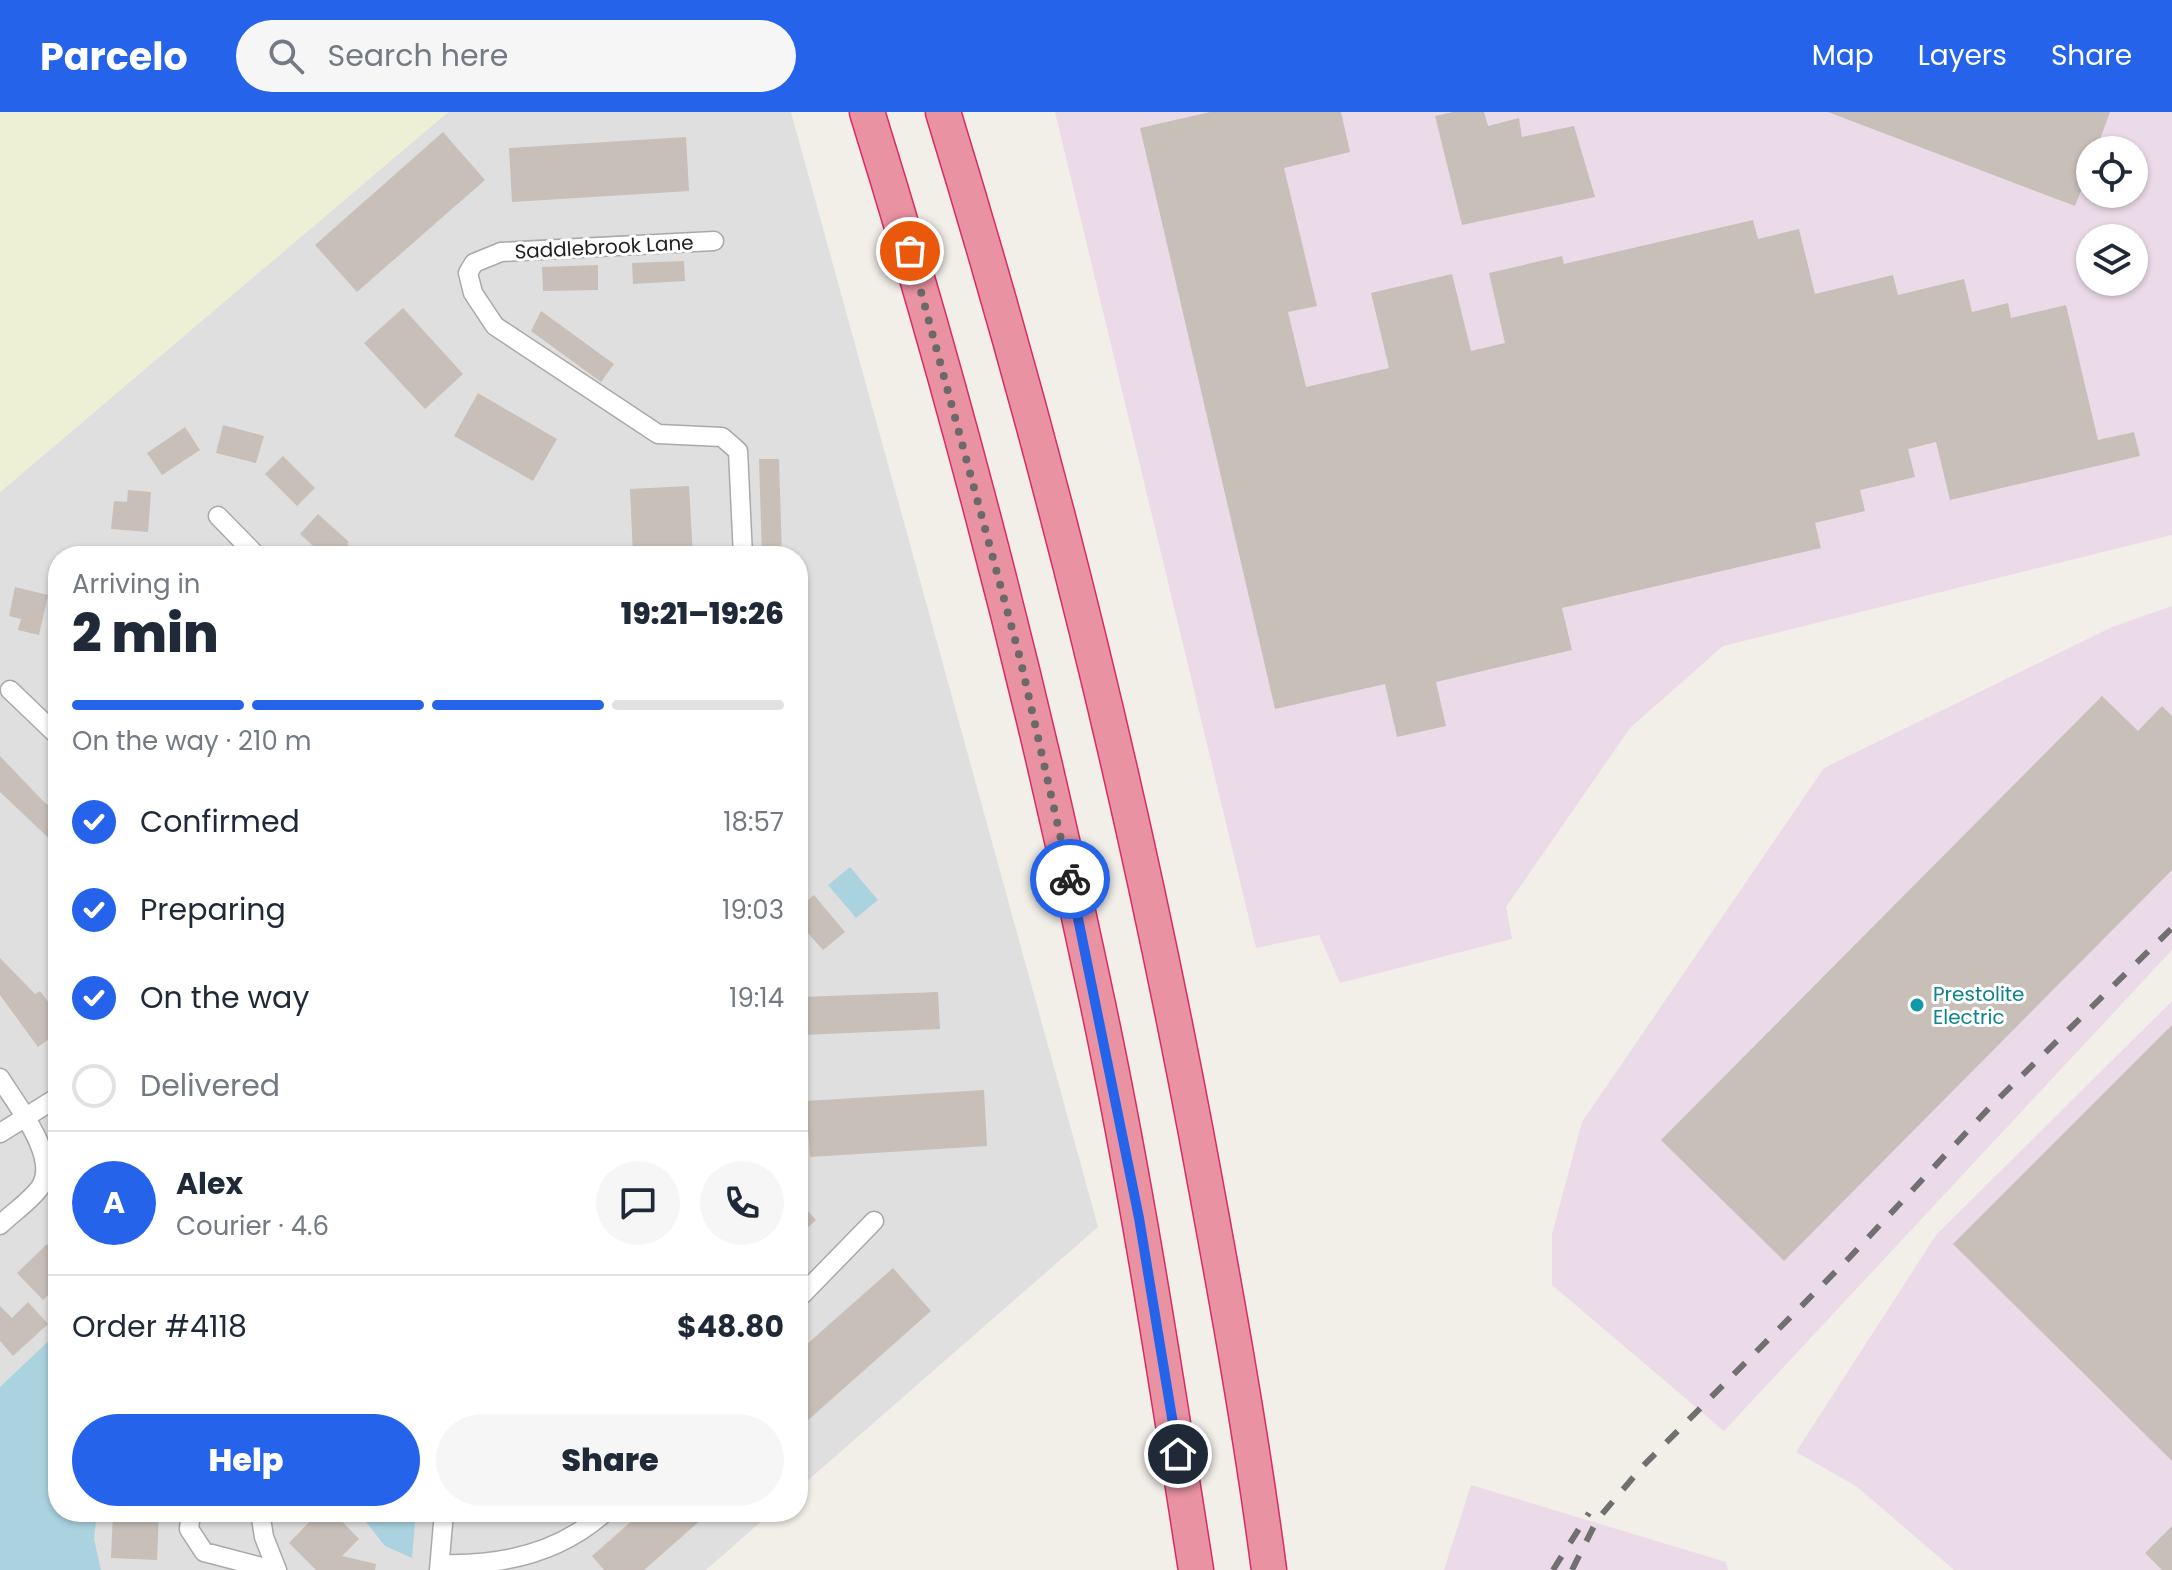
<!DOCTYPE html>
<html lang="en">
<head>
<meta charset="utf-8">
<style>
  body { margin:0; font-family:Poppins,sans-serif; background:#f6f6f7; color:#1f2937; height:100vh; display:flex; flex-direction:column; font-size:30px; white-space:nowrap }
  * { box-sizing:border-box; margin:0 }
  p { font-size:26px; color:#747a83 }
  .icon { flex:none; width:44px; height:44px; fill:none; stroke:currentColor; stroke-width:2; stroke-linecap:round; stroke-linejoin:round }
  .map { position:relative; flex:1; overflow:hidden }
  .sheet { position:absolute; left:48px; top:434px; width:760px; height:976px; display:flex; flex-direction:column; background:#fff; border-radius:32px; box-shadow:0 2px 6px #0004 }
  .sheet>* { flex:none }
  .tools { position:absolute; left:2076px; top:24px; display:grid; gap:16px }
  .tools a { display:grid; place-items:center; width:72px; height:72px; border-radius:50%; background:#fff; box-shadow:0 2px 6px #0004; font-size:40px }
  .pin { position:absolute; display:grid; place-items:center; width:68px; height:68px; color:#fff; margin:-34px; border:4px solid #fff; border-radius:50%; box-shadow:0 2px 8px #0007 }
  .courier { position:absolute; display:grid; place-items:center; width:80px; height:80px; margin:-40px; border:6px solid #2563eb; border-radius:50%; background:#fff; color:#222; box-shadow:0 2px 10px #0007 }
  .head em { font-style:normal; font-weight:800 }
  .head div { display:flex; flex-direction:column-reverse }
  .head { display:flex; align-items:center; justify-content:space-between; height:136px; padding:0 24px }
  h1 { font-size:52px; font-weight:800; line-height:60px }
  .bar { display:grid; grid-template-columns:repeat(4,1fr); gap:12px 8px; align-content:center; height:96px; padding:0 24px }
  .bar i { height:10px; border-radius:6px; background:#e0e1e3 }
  .bar .selected { background:#2563eb }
  .bar p { grid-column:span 4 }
  .line { display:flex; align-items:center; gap:20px; padding:0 24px; border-top:2px solid #e0e1e3 }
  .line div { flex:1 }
  .round { display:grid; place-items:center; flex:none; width:84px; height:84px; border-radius:42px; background:#f6f6f7 }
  ol { padding:0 24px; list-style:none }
  li { display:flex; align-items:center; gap:24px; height:88px }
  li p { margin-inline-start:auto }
  li .icon { padding:8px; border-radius:50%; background:#2563eb; color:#fff; stroke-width:4 }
  li:last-child { color:#747a83 }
  li i { width:44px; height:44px; border:4px solid #e0e1e3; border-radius:50% }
  .action { display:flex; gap:16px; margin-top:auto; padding:16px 24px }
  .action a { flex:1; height:92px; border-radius:48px; background:#2563eb; color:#fff; font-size:32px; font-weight:800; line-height:92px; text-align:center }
  .action a+a { background:#f6f6f7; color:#1f2937 }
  header { display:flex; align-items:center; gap:48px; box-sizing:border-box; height:112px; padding:0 40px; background:#2563eb; color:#fff }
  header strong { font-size:38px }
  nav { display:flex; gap:44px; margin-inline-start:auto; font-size:28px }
  .search { width:560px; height:72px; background:#f6f6f7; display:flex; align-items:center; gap:20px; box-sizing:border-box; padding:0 28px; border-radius:44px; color:#747a83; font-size:30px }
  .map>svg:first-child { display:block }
  .residential { fill:#e0dfdf }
  .industrial { fill:#ebdbe8; fill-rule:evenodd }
  .farmland { fill:#eef0d5 }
  .water { fill:#aad3df }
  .building { fill:#c7bfb8 }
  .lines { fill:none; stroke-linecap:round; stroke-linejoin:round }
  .street-casing { stroke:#a9a9a9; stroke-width:21 }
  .highway-casing { stroke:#dc2a67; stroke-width:37 }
  .street { stroke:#fff; stroke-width:18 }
  .highway { stroke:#e892a2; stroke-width:34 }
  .rail { stroke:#707070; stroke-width:6; stroke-dasharray:16 16; stroke-linecap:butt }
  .done { stroke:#6b6a68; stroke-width:8; stroke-dasharray:0 14.4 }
  .route { stroke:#2563eb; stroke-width:10 }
  .culture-dot { fill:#0f9aa8; stroke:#fff; stroke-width:3 }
  .labels { text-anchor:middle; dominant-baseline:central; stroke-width:6; stroke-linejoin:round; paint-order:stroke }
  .street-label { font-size:20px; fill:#222; stroke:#fff }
  .culture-label { font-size:20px; fill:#0d838f; stroke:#fff; text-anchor:start }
</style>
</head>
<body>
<header>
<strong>Parcelo</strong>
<div class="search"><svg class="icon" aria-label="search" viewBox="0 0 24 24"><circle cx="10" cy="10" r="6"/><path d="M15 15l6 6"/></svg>Search here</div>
<nav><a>Map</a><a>Layers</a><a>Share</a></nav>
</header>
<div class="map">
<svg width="2172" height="1458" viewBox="0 0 2172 1458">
  <rect width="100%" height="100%" fill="#f2efe9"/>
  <path class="residential" d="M448 0H791L1098 1115 798 1377V444H58V1400H772L706 1458H0V380Z"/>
  <path class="industrial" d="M1055 0H2172V423L1723 534 1630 616 1506 795 1512 827 1340 871 1319 823 1256 836ZM2090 38H2134V82H2090ZM2090 126H2134V170H2090Z
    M2172 494V838L1724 1319 1552 1173V1122L1582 1010 1824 656 2112 515Z
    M2172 889V1458H1954L1856 1374 1796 1340 1936 1123Z
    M1471 1373 1726 1450 1728 1458H1444Z"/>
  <path class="farmland" d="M0 0H448L0 380Z"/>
  <path class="water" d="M850 755 878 788 856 806 828 773Z
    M58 1220V1400H97L94 1427 101 1458H0V1275Z
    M358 1400H416L412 1446 385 1434Z"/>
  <path class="building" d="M1210 0H1341L1350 40 1284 56 1317 194 1288 200 1306 275 1389 256 1371 181 1452 162 1471 239 1505 231 1489 161 1562 144 1564 152 1753 108 1758 127 1799 117 1815 182 1893 163 1898 183 1964 167 1972 200 2008 191 2011 206 2066 193 2098 328 2134 320 2140 344 1950 388 1936 330 1908 337 1915 365 1860 378 1865 399 1815 411 1821 436 1562 496 1572 538 1436 570 1446 614 1397 625 1385 572 1275 597 1140 16Z
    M1453 0H1484L1488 14 1519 6 1522 25 1574 14 1595 85 1462 113 1435 4Z
    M1828 0H2110L2096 38H2090V55L2075 94Z
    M443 20 485 68 357 180 315 133Z
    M686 25 689 79 512 90 509 36Z
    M684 149 685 169 633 172 632 151Z
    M598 153V178L543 179 542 155Z
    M403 196 463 262 425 297 364 231Z
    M541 199 614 252 601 270 531 219Z
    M478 281 557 327 533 369 454 324Z
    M223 313 264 324 256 351 216 341Z
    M185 315 200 338 162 363 147 341Z
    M283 344 315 376 297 394 265 362Z
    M759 347H779L782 444H762Z
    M689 374 693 444H633L630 377Z
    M128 378 151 380 148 420 111 417 114 389 127 390Z
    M318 402 349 430 347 432 361 444H324L300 422Z
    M15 475 48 483 39 523 18 518 21 507 9 504Z
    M2102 584 2138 619 2162 594 2172 604V758L1784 1149 1661 1028Z
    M0 644 44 690 58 700V735L0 680Z
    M814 783 845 820 823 838 798 810V797Z
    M0 846 35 882 40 879 58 903V920L38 935 0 883Z
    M938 880 940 917 802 923 800 885Z
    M2172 913V1349L1953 1132Z
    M984 978 987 1034 810 1045 806 989Z
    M798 1088 816 1108 798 1125Z
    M47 1132 58 1143V1173L43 1188 17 1161Z
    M893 1156 931 1199 798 1317V1240Z
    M28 1190 48 1212 13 1244 0 1229V1194L12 1206Z
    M113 1400H159L157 1448 111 1446Z
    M319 1400H333L359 1427 342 1444 376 1452 375 1458H316L289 1431Z
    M642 1400H710L644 1458H604L592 1444Z
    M2172 1414V1458H2162L2145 1441Z"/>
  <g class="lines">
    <g class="street-casing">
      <path id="street" d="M714 129 501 140 474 151 468 161 473 181 495 214 658 322 722 325 738 339 743 444
        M218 404 257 444
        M10 578 58 624
        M0 966C15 991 59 1044 41 1074 32 1088 12 1101 0 1113
        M0 1021 58 985
        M798 1187 874 1109
        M191 1400 189 1417 204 1440 273 1458
        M260 1400 264 1425 277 1458
        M440 1452C500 1454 560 1441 605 1400
        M439 1458 444 1400"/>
    </g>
    <g class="highway-casing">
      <path id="highway" d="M867 0C958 292 1034 588 1097 888 1137 1076 1166 1267 1196 1458
        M943 0C1046 335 1131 676 1196 1021 1223 1166 1250 1312 1269 1458"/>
    </g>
    <use href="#street" class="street"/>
    <use href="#highway" class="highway"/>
    <path class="rail" d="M1553 1458 1589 1401
      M1572 1458 1597 1408 1643 1354 1850 1145 1991 994 2172 816"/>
  </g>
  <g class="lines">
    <path class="done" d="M910 139 1020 546 1070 767"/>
    <path class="route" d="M1070 767 1139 1106 1178 1342"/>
  </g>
  <circle class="culture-dot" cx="1917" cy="893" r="8"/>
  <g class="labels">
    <g class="street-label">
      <text transform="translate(604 135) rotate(-3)">Saddlebrook Lane</text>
    </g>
    <g class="culture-label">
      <text x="1933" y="882">Prestolite<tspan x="1933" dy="23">Electric</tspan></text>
    </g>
  </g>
</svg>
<div class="tools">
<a><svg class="icon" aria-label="locate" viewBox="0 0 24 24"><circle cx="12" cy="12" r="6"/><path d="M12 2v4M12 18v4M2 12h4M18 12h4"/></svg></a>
<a><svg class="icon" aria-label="layers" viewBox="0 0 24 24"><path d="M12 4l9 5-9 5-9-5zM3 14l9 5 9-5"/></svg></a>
</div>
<div class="pin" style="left:910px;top:139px;background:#ea580c"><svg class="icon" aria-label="bag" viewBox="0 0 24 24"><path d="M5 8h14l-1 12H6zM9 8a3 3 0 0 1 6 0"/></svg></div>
<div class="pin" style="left:1178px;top:1342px;background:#1f2937"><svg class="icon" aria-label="home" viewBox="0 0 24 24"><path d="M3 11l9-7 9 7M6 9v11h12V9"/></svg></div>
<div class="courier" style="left:1070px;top:767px"><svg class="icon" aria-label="bike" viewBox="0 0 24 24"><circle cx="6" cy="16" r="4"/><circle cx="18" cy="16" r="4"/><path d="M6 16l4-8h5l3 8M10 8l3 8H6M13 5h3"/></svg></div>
<section class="sheet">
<div class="head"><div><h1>2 min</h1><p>Arriving in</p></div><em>19:21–19:26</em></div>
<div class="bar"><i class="selected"></i><i class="selected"></i><i class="selected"></i><i></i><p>On the way · 210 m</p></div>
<ol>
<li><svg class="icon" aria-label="check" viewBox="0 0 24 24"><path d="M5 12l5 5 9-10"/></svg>Confirmed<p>18:57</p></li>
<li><svg class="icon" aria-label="check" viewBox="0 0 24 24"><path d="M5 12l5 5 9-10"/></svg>Preparing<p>19:03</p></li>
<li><svg class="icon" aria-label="check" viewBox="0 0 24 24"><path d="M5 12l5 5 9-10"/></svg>On the way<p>19:14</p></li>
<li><i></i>Delivered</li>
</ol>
<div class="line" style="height:144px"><b class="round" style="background:#2563eb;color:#fff">A</b><div><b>Alex</b><p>Courier · 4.6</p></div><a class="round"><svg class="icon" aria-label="chat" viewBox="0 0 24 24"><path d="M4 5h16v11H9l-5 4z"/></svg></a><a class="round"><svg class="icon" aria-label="phone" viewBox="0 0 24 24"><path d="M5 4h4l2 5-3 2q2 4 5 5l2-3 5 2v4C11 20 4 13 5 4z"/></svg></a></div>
<div class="line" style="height:104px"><div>Order #4118</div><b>$48.80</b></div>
<div class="action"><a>Help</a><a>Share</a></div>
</section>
</div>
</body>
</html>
